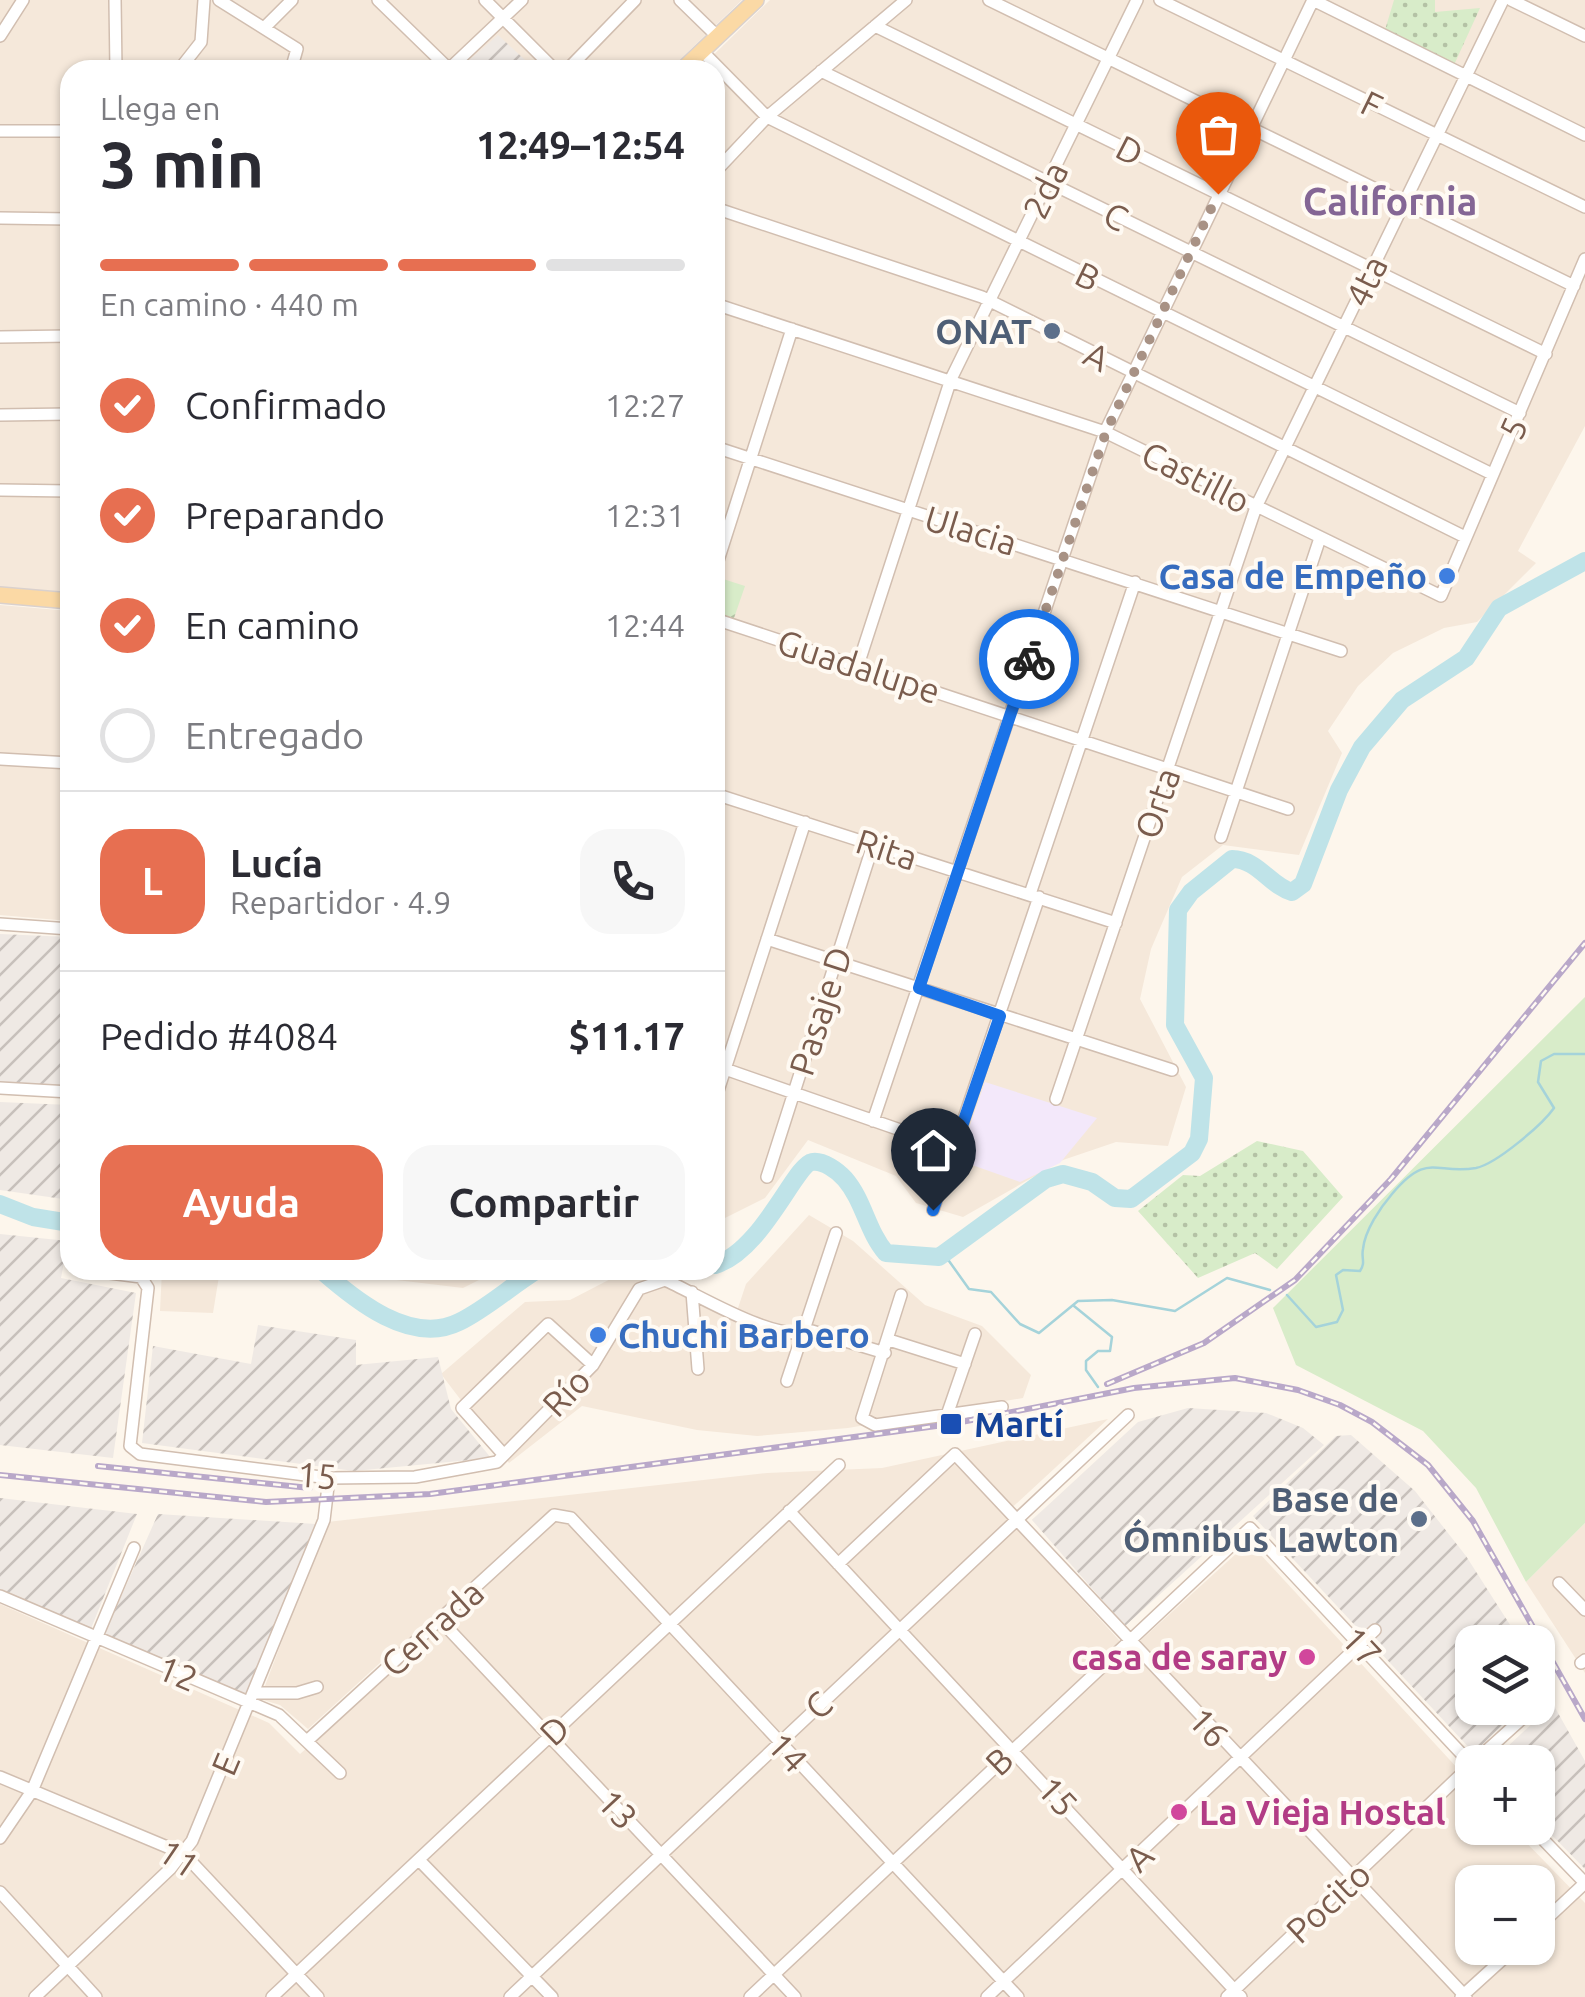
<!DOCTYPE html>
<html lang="es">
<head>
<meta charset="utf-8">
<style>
  body { margin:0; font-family:Ubuntu,sans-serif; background:#f7f7f7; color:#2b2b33; height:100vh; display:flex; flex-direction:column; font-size:38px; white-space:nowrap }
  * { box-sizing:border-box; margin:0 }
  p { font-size:32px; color:#7c7c81 }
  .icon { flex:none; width:55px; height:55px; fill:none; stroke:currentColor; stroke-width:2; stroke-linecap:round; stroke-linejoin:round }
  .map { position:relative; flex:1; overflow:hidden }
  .panel { position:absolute; left:60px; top:60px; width:665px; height:1220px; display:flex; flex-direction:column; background:#fff; border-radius:30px; box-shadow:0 2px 8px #0004 }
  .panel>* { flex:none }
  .tools { position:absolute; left:1455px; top:1625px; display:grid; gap:20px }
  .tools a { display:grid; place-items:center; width:100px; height:100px; border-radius:20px; background:#fff; box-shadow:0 2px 8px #0004; font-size:50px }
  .pin { position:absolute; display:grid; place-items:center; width:85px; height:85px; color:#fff; margin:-102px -42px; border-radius:50% 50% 50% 0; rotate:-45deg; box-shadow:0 0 10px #0007 }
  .pin .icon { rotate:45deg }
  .courier { position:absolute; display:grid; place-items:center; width:100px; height:100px; margin:-50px; border:8px solid #1a73e8; border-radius:50%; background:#fff; color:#222; box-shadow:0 2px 12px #0007 }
  .head em { font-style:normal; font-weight:700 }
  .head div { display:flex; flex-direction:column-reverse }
  .head { display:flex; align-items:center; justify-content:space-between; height:170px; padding:0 40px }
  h1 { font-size:65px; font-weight:700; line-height:75px }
  .bar { display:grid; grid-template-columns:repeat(4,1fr); gap:15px 10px; align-content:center; height:120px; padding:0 40px }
  .bar i { height:12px; border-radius:8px; background:#e1e1e2 }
  .bar .current { background:#e76f51 }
  .bar p { grid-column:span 4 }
  .line { display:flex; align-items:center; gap:25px; padding:0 40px; border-top:2px solid #e1e1e2 }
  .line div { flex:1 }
  .round { display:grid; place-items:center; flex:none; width:105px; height:105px; border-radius:30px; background:#f7f7f7 }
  ol { padding:0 40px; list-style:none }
  li { display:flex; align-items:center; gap:30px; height:110px }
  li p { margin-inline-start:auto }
  li .icon { padding:10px; border-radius:50%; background:#e76f51; color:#fff; stroke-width:4 }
  li:last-child { color:#7c7c81 }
  li i { width:55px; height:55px; border:5px solid #e1e1e2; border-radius:50% }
  .primary-button { display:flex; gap:20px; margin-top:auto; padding:20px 40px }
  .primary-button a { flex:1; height:115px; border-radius:30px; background:#e76f51; color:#fff; font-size:40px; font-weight:700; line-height:115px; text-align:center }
  .primary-button a+a { background:#f7f7f7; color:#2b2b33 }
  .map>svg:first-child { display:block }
  .residential { fill:#f5e8da; fill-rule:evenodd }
  .industrial { fill:url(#industrial-furrows) }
  .education { fill:#f3e8fa }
  .grass { fill:#d8ecc9 }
  .forest { fill:url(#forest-crowns) }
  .garden { fill:url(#garden-dots) }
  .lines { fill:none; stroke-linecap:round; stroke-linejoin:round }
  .stream { stroke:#a5d3da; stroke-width:2.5 }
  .river { stroke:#bfe3e8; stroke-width:18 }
  .minor-casing { stroke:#d1beb0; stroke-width:14 }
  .major-casing { stroke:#dad1cd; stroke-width:18 }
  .minor { stroke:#fff; stroke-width:11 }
  .major { stroke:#fbd9a5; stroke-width:15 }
  .rail-casing { stroke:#b9a8c9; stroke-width:6 }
  .rail { stroke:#fffaf3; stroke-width:2.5; stroke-dasharray:8; stroke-linecap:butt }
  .done { stroke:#a89285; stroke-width:10; stroke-dasharray:0 18 }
  .route { stroke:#1a73e8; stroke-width:12 }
  .service-dot { fill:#5c6f8a; stroke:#fffaf3; stroke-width:4 }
  .shop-dot { fill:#3f7fe0; stroke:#fffaf3; stroke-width:4 }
  .transit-dot { fill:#1a4fb4; stroke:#fffaf3; stroke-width:4 }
  .hotel-dot { fill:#d1479c; stroke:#fffaf3; stroke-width:4 }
  .labels { text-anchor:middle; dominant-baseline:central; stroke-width:8; stroke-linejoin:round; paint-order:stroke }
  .street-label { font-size:35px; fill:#7a5c4d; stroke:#fffaf3 }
  .service-label { font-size:35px; font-weight:bold; fill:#4e5e75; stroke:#fffaf3; text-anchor:end }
  .shop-label { font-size:35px; font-weight:bold; fill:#366cbe; stroke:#fffaf3; text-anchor:end }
  .transit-label { font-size:35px; font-weight:bold; fill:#164399; stroke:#fffaf3; text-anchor:start }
  .hotel-label { font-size:35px; font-weight:bold; fill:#b23c85; stroke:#fffaf3; text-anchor:end }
  .neighbourhood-label { font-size:38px; font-weight:bold; fill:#846695; stroke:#fffaf3 }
</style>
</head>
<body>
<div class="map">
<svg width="1585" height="1997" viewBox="0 0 1585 1997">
  <defs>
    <pattern id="industrial-furrows" width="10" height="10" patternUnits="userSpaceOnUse" patternTransform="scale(2.5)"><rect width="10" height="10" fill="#efe9e4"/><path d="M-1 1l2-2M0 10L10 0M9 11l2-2" fill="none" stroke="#c7c0bb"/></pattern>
    <pattern id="forest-crowns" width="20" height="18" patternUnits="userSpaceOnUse" patternTransform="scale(2.5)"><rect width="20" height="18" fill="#d8ecc9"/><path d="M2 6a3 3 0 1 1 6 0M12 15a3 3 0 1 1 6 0" fill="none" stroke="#b4c2a5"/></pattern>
    <pattern id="garden-dots" width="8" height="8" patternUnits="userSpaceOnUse" patternTransform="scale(2.5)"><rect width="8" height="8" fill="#d8ecc9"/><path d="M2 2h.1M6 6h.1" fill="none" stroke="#b4c2a5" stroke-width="1.8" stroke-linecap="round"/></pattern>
  </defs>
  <rect width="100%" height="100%" fill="#fdf6ec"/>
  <path class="residential" d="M0 0H742L669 70H70V593L0 588Z
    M770 0H1585V426L1518 551 1536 563 1477 622 1444 628 1393 653 1358 686 1328 731 1342 753 1299 855 1223 845 1182 877 1151 949 1140 999 1186 1087 1168 1146 1116 1142 1063 1160 963 1217 916 1203 896 1176 808 1140 765 1198 715 1223V70H698Z
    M0 605 70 611V921L0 915Z
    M809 1215 853 1241 925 1305 982 1326 1031 1375 1023 1398 848 1428 757 1436 697 1430 582 1406 509 1463 441 1374 525 1302 570 1300 622 1273 692 1292 736 1314 746 1284Z
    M162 1270H220L213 1313 160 1311Z
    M349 1270H499L463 1288 355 1275Z
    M1108 1419 1004 1515 1129 1651 1249 1542 1472 1784V1828H1512L1585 1903V1997H0V1604L269 1723 300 1754 388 1676 381 1662 308 1729 280 1705 260 1699 327 1522 767 1473 882 1468ZM1472 1882H1538V1948H1472Z
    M1585 1523V1673L1526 1582Z"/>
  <path class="industrial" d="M498 35 536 70H458Z
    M0 934 70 937V1088L0 1084Z
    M0 1102 70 1105V1200L0 1190Z
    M0 1234 68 1241 61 1278 136 1293 113 1458 0 1445Z
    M258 1325 356 1340V1365L438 1357 451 1409 491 1458 354 1471 142 1443 153 1346 251 1364Z
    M1188 1408 1266 1413 1303 1428 1324 1445 1125 1626 1032 1520 1138 1422Z
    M1351 1435 1415 1491 1466 1556 1521 1642H1472V1708H1520L1474 1753 1253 1516 1336 1436Z
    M0 1498 137 1514 90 1631 0 1589Z
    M158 1514 316 1524 246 1697 104 1635Z
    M1553 1704 1585 1761V1869L1538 1821V1762H1491Z"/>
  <path class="education" d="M985 1082 1097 1118 1060 1163 1020 1182 958 1160Z"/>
  <path class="grass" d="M1585 997V1523L1526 1582 1476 1488 1423 1431 1296 1365 1273 1308Z"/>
  <path class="forest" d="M717 577 745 586 733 621 715 615Z"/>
  <path class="garden" d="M1394 0H1435V12L1480 8 1454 65 1385 30Z
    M1257 1141 1303 1151 1343 1197 1277 1269 1255 1253 1198 1278 1138 1211 1183 1175 1200 1176Z"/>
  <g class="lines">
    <path class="stream" d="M939 1257 949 1261 969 1289 991 1292 1020 1324 1039 1333 1078 1301 1112 1300 1175 1311 1227 1278 1270 1290
      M1287 1295 1316 1327 1337 1322 1343 1310 1336 1275 1343 1270 1360 1271C1366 1262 1361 1259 1363 1249 1365 1230 1380 1208 1392 1194 1428 1151 1435 1175 1476 1168 1496 1164 1542 1125 1554 1108L1538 1082 1541 1061 1554 1054H1585
      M1074 1306 1112 1337 1110 1351H1098L1086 1361V1370L1098 1387"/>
    <path class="river" d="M0 1204 33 1217 70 1223
      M715 1265C762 1251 795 1165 812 1162 823 1160 838 1171 845 1179 864 1201 867 1231 886 1253L939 1257 1046 1179 1063 1174 1092 1182 1115 1198 1131 1199 1192 1153 1199 1139 1204 1078 1175 1025 1178 910 1191 892 1232 859C1258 859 1270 886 1292 892L1303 884 1339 790 1362 747 1402 700 1466 658 1499 608 1585 561
      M321 1270C355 1300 411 1346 459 1322 486 1309 511 1286 537 1270"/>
    <g class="minor-casing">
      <path id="minor" d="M115 0 116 70
        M219 0 297 49 291 70
        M378 0 449 69 522 0
        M485 0 555 70
        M680 0 717 36
        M989 0 1574 286
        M1160 0 1585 207
        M1511 0 1585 36
        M875 26 1546 354
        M264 28 292 0
        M0 36 23 0
        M702 51 767 117 1492 474
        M179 70 201 42 204 0
        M567 70 635 0
        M821 71 1520 413
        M0 131H70
        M715 172 767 117 906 0
        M715 208 982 297 1465 537
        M0 218 70 219
        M715 304 1105 432 1441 596 1585 259
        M0 337 70 336
        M0 415 70 414
        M715 447 1341 651
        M0 490 70 491
        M715 570 792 329
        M715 619 1288 809
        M858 665 951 379 1137 0
        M0 759 70 763
        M715 794 1116 923
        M1221 837 1320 538
        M1030 894 1135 582
        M0 924 70 929
        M767 939 1172 1070
        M725 1069 955 1149
        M0 1088 70 1092
        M1056 1099 1256 507 1503 0
        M715 1100 805 822
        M873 1121 1105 432 1313 0 1585 135
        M767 1177 873 845
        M933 1210 1039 897
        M86 1270 141 1277 148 1288 130 1446 140 1454 329 1478 415 1477 497 1462 593 1365 639 1289 665 1280C699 1295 777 1344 812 1331L885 1353
        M692 1292 698 1369
        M901 1295 862 1418 875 1425 1002 1407
        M889 1340 965 1364
        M787 1381 836 1233
        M947 1415 975 1334
        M504 1455 462 1408 548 1324 593 1365
        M789 1511 1241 1997
        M838 1564 955 1454 1466 1997
        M1559 1583 1585 1610
        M0 1596 279 1715 340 1773
        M441 1621 795 1997
        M1581 1663 1585 1660
        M254 1693H297L317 1687
        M1538 1705 1547 1697
        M308 1740 554 1515 571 1518 1018 1997
        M1474 1762 1534 1708
        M0 1777 184 1854 318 1997
        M1532 1828 1585 1883
        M0 1838 32 1791 134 1548
        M419 1860 552 1997
        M0 1892 96 1997
        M1538 1927 1585 1883
        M35 1997 170 1869 192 1841 324 1520 329 1478
        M272 1997 839 1465
        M510 1997 1128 1415
        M750 1997 1250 1528 1472 1765
        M987 1997 1375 1630
        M1227 1997 1472 1764
        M1461 1997 1515 1948"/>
    </g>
    <g class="major-casing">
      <path id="major" d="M682 70 756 0
        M0 595 70 601"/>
    </g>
    <use href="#minor" class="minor"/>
    <use href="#major" class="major"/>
    <g class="rail-casing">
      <path id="rail" d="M1107 1384 1204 1343 1295 1280 1391 1179 1585 943
        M98 1466 310 1488
        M0 1475 266 1502 430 1494 951 1424 1134 1388 1235 1378 1298 1390 1340 1405 1372 1422 1428 1465 1473 1521 1585 1719"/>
    </g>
    <use href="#rail" class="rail"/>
  </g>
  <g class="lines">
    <path class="done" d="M1029 659 1106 432 1218 194"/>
    <path class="route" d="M933 1210 1000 1016 919 988 1029 659"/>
  </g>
  <g class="service-dot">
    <circle cx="1052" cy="331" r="10"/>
    <circle cx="1419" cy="1519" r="10"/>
  </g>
  <g class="shop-dot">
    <circle cx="1447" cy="576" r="10"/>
    <circle cx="598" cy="1335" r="10"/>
  </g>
  <rect class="transit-dot" x="939" y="1412" width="24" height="24" rx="5"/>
  <g class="hotel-dot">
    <circle cx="1307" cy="1657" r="10"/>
    <circle cx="1179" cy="1812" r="10"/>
  </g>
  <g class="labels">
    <g class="street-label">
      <text transform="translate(1372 104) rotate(26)">F</text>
      <text transform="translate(1130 150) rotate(27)">D</text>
      <text transform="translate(1045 190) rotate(-64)">2da</text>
      <text transform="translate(1116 216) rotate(27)">C</text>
      <text transform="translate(1088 276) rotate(26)">B</text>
      <text transform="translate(1366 281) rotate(-64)">4ta</text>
      <text transform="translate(1097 356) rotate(27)">A</text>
      <text transform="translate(1513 428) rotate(-66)">5</text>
      <text transform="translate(1196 477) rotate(27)">Castillo</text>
      <text transform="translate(971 530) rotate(17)">Ulacia</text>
      <text transform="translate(859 666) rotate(18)">Guadalupe</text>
      <text transform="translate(1157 803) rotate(-71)">Orta</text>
      <text transform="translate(887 849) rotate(18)">Rita</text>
      <text transform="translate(820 1011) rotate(-72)">Pasaje D</text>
      <text transform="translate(566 1392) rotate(-46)">Río</text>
      <text transform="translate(317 1475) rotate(4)">15</text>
      <text transform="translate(432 1628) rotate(-42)">Cerrada</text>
      <text transform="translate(1362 1646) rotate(47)">17</text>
      <text transform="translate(178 1673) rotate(23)">12</text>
      <text transform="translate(818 1705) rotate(-42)">C</text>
      <text transform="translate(1209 1727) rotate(47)">16</text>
      <text transform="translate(554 1730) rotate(-44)">D</text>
      <text transform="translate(788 1752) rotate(47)">14</text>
      <text transform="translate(999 1761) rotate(-44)">B</text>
      <text transform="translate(225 1764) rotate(-67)">E</text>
      <text transform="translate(1058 1796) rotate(47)">15</text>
      <text transform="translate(618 1809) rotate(47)">13</text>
      <text transform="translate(1139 1857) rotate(-44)">A</text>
      <text transform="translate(179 1858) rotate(34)">11</text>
      <text transform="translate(1328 1902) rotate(-43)">Pocito</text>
    </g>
    <g class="service-label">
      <text x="1032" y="331">ONAT</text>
      <text x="1399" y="1499">Base de<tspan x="1399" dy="40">Ómnibus Lawton</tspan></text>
    </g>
    <g class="shop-label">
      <text x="1427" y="576">Casa de Empeño</text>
      <text x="618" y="1335" text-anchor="start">Chuchi Barbero</text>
    </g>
    <g class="transit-label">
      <text x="974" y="1424">Martí</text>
    </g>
    <g class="hotel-label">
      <text x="1287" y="1657">casa de saray</text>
      <text x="1199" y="1812" text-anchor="start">La Vieja Hostal</text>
    </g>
    <g class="neighbourhood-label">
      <text x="1390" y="201">California</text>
    </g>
  </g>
</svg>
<div class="tools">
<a><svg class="icon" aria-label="layers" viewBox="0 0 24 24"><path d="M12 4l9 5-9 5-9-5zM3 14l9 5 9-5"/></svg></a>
<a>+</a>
<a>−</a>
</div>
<div class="pin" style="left:1218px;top:194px;background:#ea580c"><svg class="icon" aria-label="bag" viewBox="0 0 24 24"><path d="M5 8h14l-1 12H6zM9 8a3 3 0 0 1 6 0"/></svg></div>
<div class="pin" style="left:933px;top:1210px;background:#1f2937"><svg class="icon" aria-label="home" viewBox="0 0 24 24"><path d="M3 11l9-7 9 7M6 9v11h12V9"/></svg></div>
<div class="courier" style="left:1029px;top:659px"><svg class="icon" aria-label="bike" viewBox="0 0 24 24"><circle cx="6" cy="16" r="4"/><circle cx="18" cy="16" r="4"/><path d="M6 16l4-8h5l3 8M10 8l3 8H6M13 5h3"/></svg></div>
<section class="panel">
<div class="head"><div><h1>3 min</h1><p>Llega en</p></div><em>12:49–12:54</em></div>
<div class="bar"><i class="current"></i><i class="current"></i><i class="current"></i><i></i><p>En camino · 440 m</p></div>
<ol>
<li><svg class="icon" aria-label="check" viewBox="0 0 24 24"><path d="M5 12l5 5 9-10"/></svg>Confirmado<p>12:27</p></li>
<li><svg class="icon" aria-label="check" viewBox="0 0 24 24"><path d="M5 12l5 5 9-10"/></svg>Preparando<p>12:31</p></li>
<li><svg class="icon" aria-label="check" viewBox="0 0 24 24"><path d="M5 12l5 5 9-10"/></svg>En camino<p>12:44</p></li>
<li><i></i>Entregado</li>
</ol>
<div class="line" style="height:180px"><b class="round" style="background:#e76f51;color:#fff">L</b><div><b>Lucía</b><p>Repartidor · 4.9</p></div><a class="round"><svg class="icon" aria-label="phone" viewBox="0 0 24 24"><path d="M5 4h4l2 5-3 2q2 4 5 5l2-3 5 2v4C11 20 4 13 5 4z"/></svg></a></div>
<div class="line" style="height:130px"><div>Pedido #4084</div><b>$11.17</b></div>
<div class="primary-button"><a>Ayuda</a><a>Compartir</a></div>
</section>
</div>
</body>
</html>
